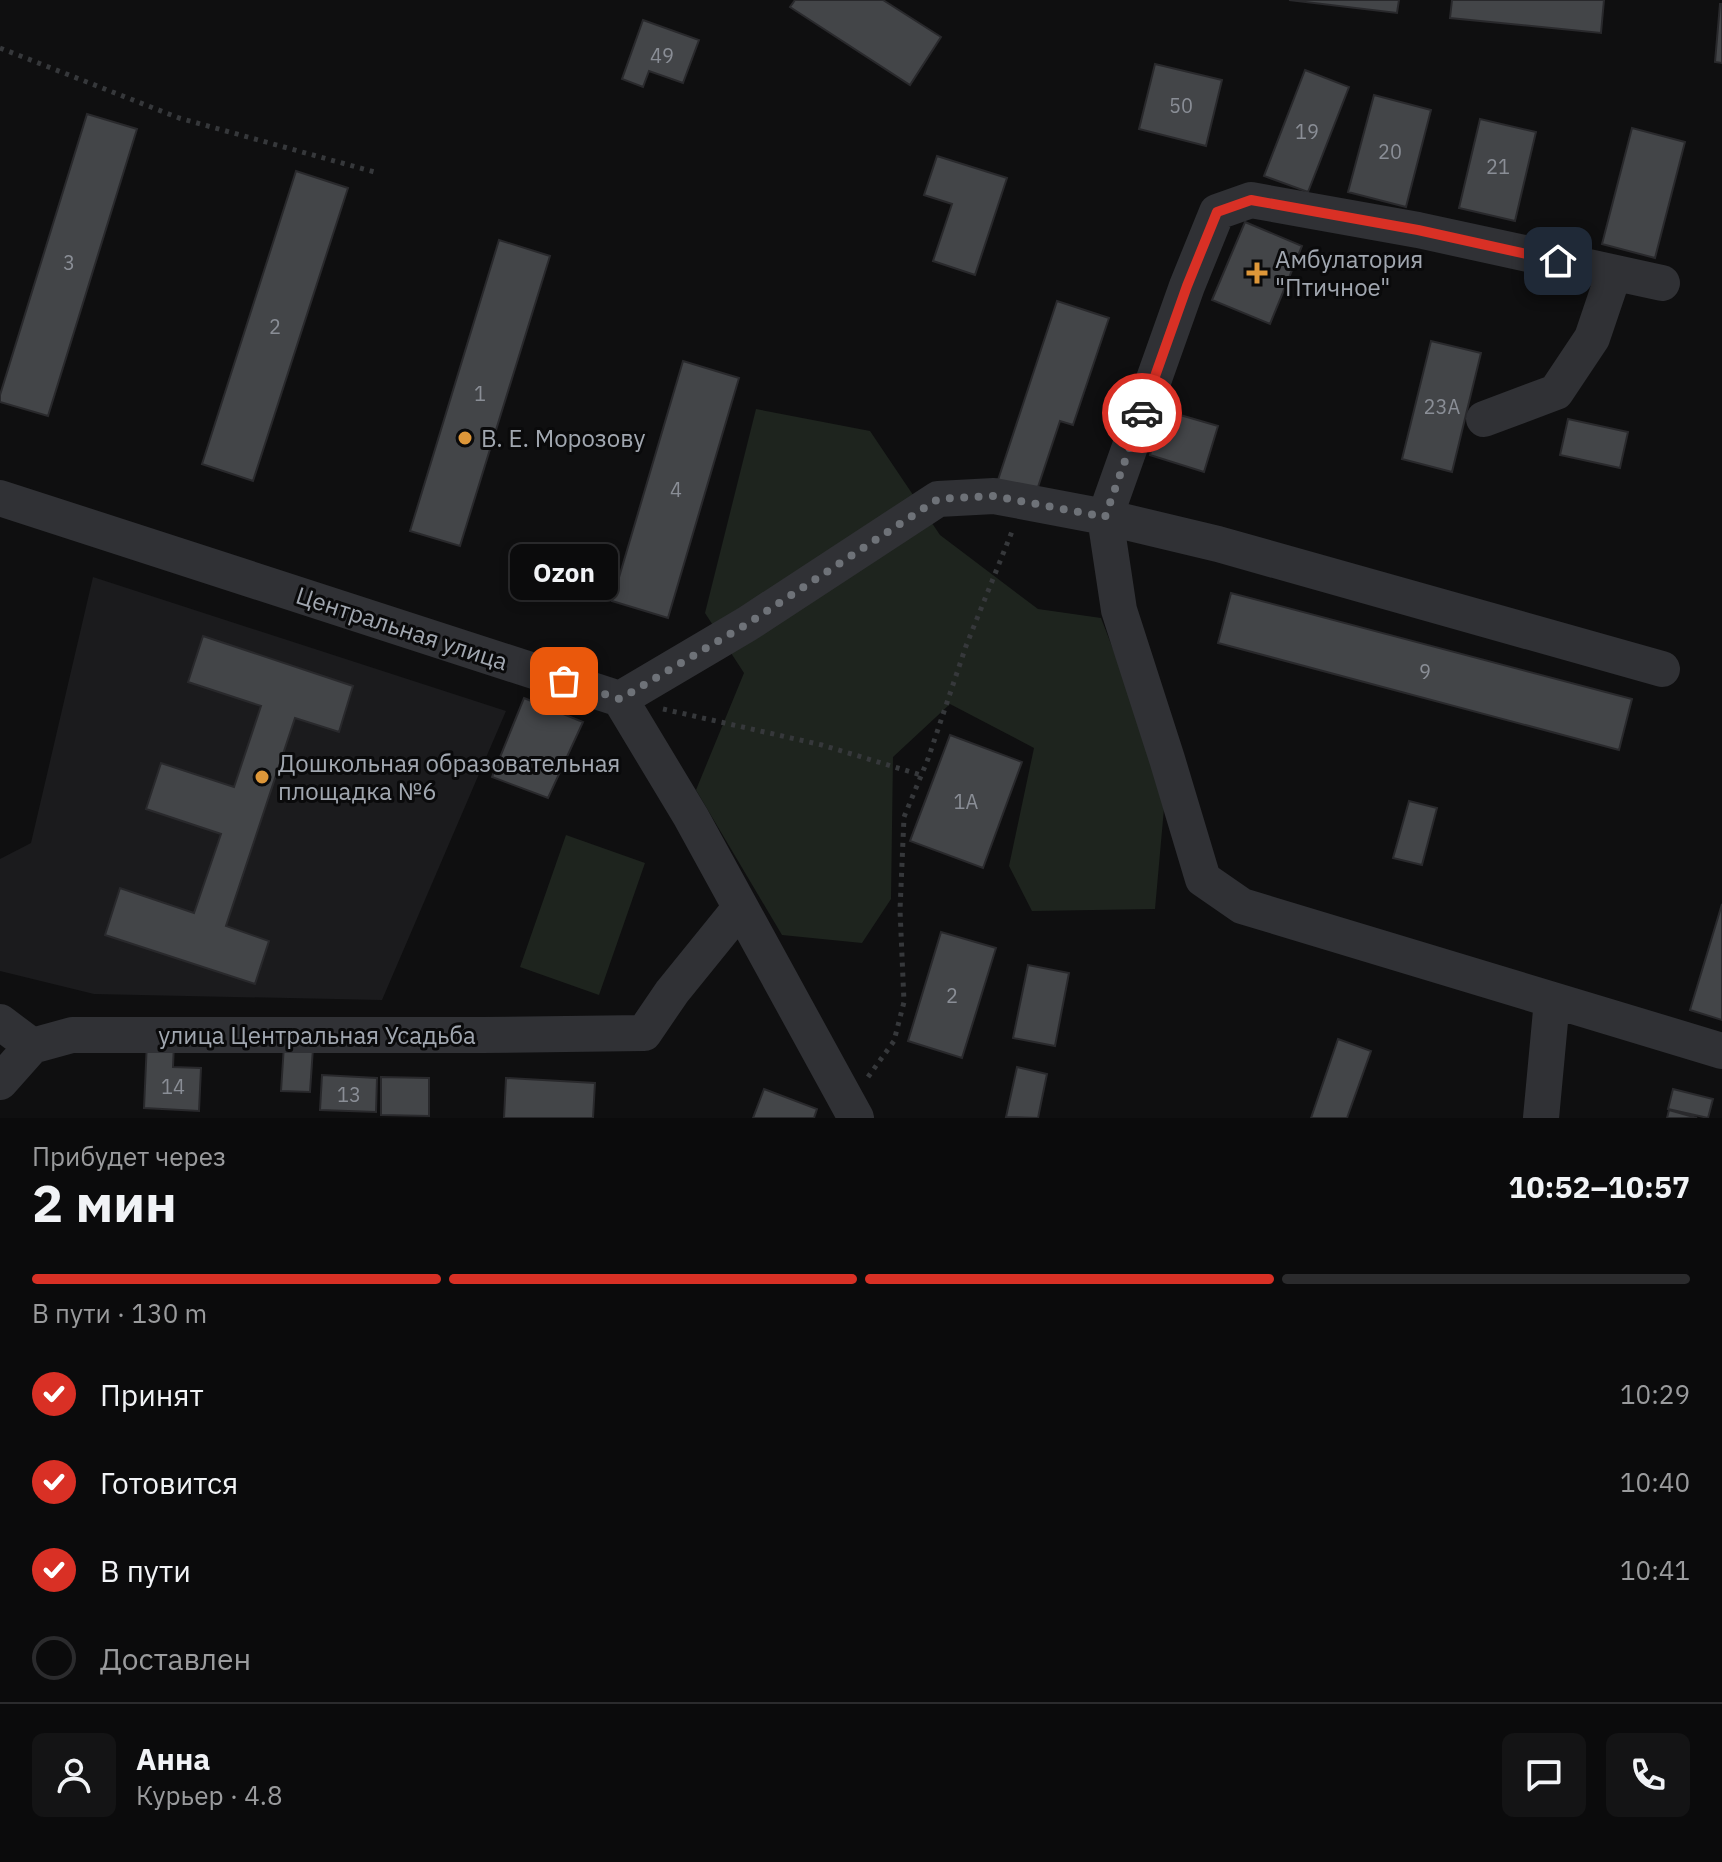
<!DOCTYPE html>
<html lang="ru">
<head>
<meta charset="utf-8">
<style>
  body { margin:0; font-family:"IBM Plex Sans",sans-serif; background:#141415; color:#f1f3f6; height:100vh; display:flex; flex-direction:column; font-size:30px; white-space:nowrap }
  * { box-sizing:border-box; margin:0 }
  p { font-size:26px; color:#9a9b9d }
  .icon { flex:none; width:44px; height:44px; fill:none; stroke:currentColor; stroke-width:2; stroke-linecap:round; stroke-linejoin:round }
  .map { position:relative; height:1118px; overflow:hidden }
  .drawer { display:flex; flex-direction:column; background:#0b0b0c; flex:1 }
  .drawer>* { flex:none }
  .pin { position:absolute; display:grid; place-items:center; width:68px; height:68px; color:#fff; margin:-34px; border-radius:16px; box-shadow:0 4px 12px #0006 }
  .courier { position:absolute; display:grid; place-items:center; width:80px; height:80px; margin:-40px; border:6px solid #d93025; border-radius:50%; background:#fff; color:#222; box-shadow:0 2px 10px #0007 }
  .bubble { position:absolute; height:56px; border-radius:12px; background:#0b0b0c; box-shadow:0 4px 12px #0003,0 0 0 2px #2b2b2d; font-size:26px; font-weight:700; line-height:56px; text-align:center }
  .headline em { font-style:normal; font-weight:700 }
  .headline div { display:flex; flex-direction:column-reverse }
  .headline { display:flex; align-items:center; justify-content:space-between; height:136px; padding:0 32px }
  h1 { font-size:52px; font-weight:700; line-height:60px }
  .bar { display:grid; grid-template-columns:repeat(4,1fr); gap:12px 8px; align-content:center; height:96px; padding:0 32px }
  .bar i { height:10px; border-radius:6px; background:#2b2b2d }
  .bar .active { background:#d93025 }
  .bar p { grid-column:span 4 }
  .line { display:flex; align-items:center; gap:20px; padding:0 32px; border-top:2px solid #2b2b2d }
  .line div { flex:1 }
  .round { display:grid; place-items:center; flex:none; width:84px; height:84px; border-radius:12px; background:#141415 }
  ol { padding:0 32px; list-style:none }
  li { display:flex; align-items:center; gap:24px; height:88px }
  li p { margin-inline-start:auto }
  li .icon { padding:8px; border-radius:50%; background:#d93025; color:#fff; stroke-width:4 }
  li:last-child { color:#9a9b9d }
  li i { width:44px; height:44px; border:4px solid #2b2b2d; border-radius:50% }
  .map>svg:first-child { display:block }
  .built { fill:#1b1b1d }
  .green { fill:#1e241e }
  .building { fill:#434548; stroke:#29292c; stroke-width:2 }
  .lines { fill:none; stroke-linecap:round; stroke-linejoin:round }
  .path { stroke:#36383b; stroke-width:5; stroke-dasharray:4 6; stroke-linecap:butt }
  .minor { stroke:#303135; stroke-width:36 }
  .done { stroke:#6e7278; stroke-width:8; stroke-dasharray:0 14.4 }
  .route { stroke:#d93025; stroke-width:10 }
  .poi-dot { fill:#de9739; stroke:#0a0a0b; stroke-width:3 }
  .labels { text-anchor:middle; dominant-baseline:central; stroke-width:6; stroke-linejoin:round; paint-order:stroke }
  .number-label { font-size:20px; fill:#8a8e96 }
  .poi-label { font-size:24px; fill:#a1a7b0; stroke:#0a0a0b; text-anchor:start }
  .street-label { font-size:24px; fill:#a1a7b0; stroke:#0a0a0b }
</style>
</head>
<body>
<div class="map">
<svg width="1722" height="1118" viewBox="0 0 1722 1118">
  <rect width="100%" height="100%" fill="#0f0f10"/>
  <path class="built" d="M93 577 506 711 382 1000 94 994 0 971V859L31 843Z"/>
  <path class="green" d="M756 409 870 431 940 535 1038 609 1101 618 1166 786 1155 909 1032 911 1009 866 1034 748 950 704 893 757 891 899 862 943 782 935 696 790 744 673 705 613Z
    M566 835 645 863 599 995 520 967Z"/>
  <path class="building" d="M795 0H883L941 37 910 85 790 7Z
    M1289 0H1399L1397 13Z
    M1452 0H1604L1601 33 1450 18Z
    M1720 4H1722V63L1715 62Z
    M643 20 699 40 683 83 649 71 643 87 622 79Z
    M1155 64 1222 80 1206 146 1139 129Z
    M1305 70 1349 87 1308 192 1264 176Z
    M1374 95 1431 110 1406 207 1348 192Z
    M87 114 137 129 48 416 0 402V395Z
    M1480 119 1536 132 1515 221 1459 208Z
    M1632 128 1685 142 1655 258 1602 244Z
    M937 156 1007 178 975 275 933 261 952 204 924 195Z
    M296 171 348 188 253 481 202 464Z
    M1245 222 1302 246 1270 324 1212 300Z
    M499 240 550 256 460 546 410 531Z
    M1057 301 1109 318 1073 425 1060 421 1035 496 997 483Z
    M1431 341 1481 353 1452 472 1402 459Z
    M683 361 739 378 668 618 612 601Z
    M1163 410 1218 426 1204 472 1150 455Z
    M1568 419 1628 432 1620 468 1560 455Z
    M1231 593 1632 699 1619 750 1218 643Z
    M203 636 353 686 339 732 295 718 226 926 269 941 255 984 105 935 120 888 194 913 221 834 146 809 161 763 234 787 261 706 188 682Z
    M524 698 583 722 548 798 492 777Z
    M950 735 1022 762 983 868 910 841Z
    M1409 801 1437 808 1422 865 1393 858Z
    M1722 904V1020L1690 1010Z
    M941 932 996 948 962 1058 908 1041Z
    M1028 965 1069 973 1055 1046 1013 1038Z
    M1338 1039 1371 1051 1347 1118H1311Z
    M147 1041 174 1043 173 1067 201 1068 199 1111 144 1108Z
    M284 1045 313 1048 310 1092 281 1091Z
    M1017 1067 1047 1074 1038 1118 1006 1117Z
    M322 1075 377 1078 376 1112 320 1110Z
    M381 1077 429 1078V1116L381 1115Z
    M506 1078 595 1083 593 1118H504Z
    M764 1089 817 1109 814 1118H753Z
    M1673 1089 1713 1099 1708 1118 1668 1109Z
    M1669 1110 1697 1118H1667Z"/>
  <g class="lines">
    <path class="path" d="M0 48 179 118 378 173
      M663 709 822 745 921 775
      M868 1077 894 1041 904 1002 900 910 904 817 928 759 966 646 1013 529"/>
    <path class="minor" d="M1662 283 1418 230 1251 200 1217 212 1187 286 1105 517 1218 544 1662 669
      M1484 419 1556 392 1592 338 1614 273
      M0 498 620 699 691 817 856 1118
      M620 699 747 624 938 499 994 496 1105 517 1119 610 1167 759 1203 879 1242 906 1722 1051
      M0 1022 32 1046 72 1035H482L644 1033 672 992 740 908
      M0 1082 32 1046
      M1541 1118 1552 1000"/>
  </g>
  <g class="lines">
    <path class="done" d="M564 681 620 699 747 624 938 499 994 496 1105 517 1142 413"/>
    <path class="route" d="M1142 413 1187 286 1217 212 1251 200 1418 230 1558 261"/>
  </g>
  <g class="poi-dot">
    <path d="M1253 261h8v8h8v8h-8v8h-8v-8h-8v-8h8z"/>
    <circle cx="465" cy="438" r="8"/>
    <circle cx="262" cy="777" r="8"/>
  </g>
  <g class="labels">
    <g class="number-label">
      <text x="662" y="55">49</text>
      <text x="1181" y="105">50</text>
      <text x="1307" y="131">19</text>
      <text x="1390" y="151">20</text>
      <text x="1498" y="166">21</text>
      <text x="69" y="262">3</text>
      <text x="275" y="326">2</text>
      <text x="480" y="393">1</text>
      <text x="1442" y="406">23А</text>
      <text x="676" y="489">4</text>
      <text x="1425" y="671">9</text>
      <text x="966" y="801">1А</text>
      <text x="952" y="995">2</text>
      <text x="173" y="1086">14</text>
      <text x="349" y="1094">13</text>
    </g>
    <g class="poi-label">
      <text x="1275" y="259">Амбулатория<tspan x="1275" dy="28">"Птичное"</tspan></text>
      <text x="481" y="438">В. Е. Морозову</text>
      <text x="278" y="763">Дошкольная образовательная<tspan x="278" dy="28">площадка №6</tspan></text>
    </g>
    <g class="street-label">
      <text transform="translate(402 628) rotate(18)">Центральная улица</text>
      <text x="317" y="1035">улица Центральная Усадьба</text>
    </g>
  </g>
</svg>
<div class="pin" style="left:564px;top:681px;background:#ea580c"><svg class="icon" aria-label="bag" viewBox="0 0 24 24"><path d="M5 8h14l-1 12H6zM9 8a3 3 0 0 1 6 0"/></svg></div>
<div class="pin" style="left:1558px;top:261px;background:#1f2937"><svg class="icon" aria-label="home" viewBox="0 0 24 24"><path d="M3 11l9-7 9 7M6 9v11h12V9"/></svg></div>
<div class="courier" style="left:1142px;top:413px"><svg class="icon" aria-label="car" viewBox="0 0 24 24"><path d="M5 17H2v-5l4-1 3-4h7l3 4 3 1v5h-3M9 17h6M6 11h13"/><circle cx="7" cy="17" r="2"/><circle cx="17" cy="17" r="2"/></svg></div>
<div class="bubble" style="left:510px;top:544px;width:108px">Ozon</div>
</div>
<section class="drawer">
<div class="headline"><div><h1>2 мин</h1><p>Прибудет через</p></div><em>10:52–10:57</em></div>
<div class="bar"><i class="active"></i><i class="active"></i><i class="active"></i><i></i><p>В пути · 130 m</p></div>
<ol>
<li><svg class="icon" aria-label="check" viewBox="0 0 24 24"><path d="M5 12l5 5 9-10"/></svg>Принят<p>10:29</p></li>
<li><svg class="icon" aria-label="check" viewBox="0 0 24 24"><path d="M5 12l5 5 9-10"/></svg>Готовится<p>10:40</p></li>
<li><svg class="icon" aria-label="check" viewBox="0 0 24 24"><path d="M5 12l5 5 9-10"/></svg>В пути<p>10:41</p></li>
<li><i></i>Доставлен</li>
</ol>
<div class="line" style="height:144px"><a class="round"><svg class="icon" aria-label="person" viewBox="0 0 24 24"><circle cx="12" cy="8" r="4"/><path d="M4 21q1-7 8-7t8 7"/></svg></a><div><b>Анна</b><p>Курьер · 4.8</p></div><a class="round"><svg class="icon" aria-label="chat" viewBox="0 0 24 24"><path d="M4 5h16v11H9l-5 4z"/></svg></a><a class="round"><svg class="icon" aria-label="phone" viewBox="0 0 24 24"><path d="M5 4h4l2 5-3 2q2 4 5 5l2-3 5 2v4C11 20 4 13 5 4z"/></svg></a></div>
</section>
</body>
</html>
